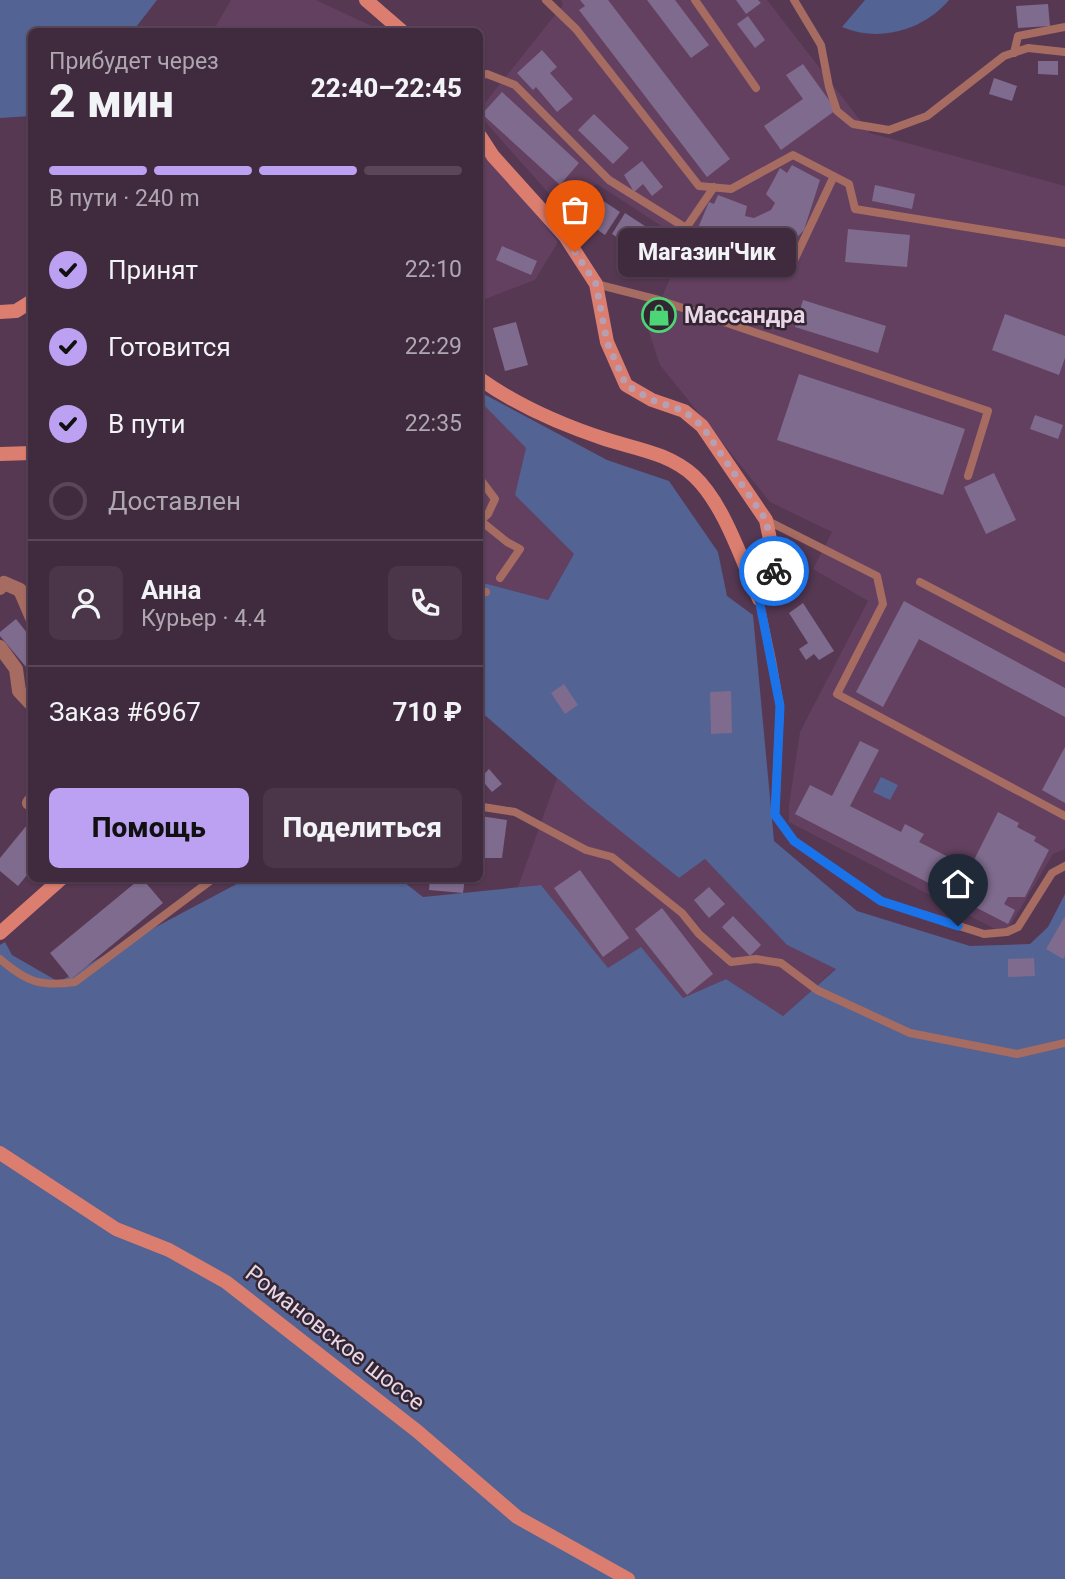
<!DOCTYPE html>
<html lang="ru">
<head>
<meta charset="utf-8">
<style>
  body { margin:0; font-family:Roboto,sans-serif; background:#4b3649; color:#f1f3f6; height:100vh; display:flex; flex-direction:column; font-size:26px; white-space:nowrap }
  * { box-sizing:border-box; margin:0 }
  p { font-size:23px; color:#aea7b0 }
  .icon { flex:none; width:38px; height:38px; fill:none; stroke:currentColor; stroke-width:2; stroke-linecap:round; stroke-linejoin:round }
  .map { position:relative; flex:1; overflow:hidden }
  .details { position:absolute; left:28px; top:28px; width:455px; height:854px; display:flex; flex-direction:column; background:#402a3e; border-radius:10px; box-shadow:0 2px 5px #0004,0 0 0 2px #594658 }
  .details>* { flex:none }
  .pin { position:absolute; display:grid; place-items:center; width:60px; height:60px; color:#fff; margin:-72px -30px; border-radius:50% 50% 50% 0; rotate:-45deg; box-shadow:0 0 7px #0007 }
  .pin .icon { rotate:45deg }
  .courier { position:absolute; display:grid; place-items:center; width:70px; height:70px; margin:-35px; border:5px solid #1a73e8; border-radius:50%; background:#fff; color:#222; box-shadow:0 2px 9px #0007 }
  .bubble { position:absolute; height:49px; border-radius:10px; background:#402a3e; box-shadow:0 2px 5px #0004,0 0 0 2px #594658; font-size:23px; font-weight:800; line-height:49px; text-align:center }
  .overview em { font-style:normal; font-weight:800 }
  .overview div { display:flex; flex-direction:column-reverse }
  .overview { display:flex; align-items:center; justify-content:space-between; height:119px; padding:0 21px }
  h1 { font-size:46px; font-weight:800; line-height:52px }
  .bar { display:grid; grid-template-columns:repeat(4,1fr); gap:10px 7px; align-content:center; height:84px; padding:0 21px }
  .bar i { height:9px; border-radius:5px; background:#594658 }
  .bar .active { background:#bca0f2 }
  .bar p { grid-column:span 4 }
  .line { display:flex; align-items:center; gap:18px; padding:0 21px; border-top:2px solid #594658 }
  .line div { flex:1 }
  .round { display:grid; place-items:center; flex:none; width:74px; height:74px; border-radius:10px; background:#4b3649 }
  ol { padding:0 21px; list-style:none }
  li { display:flex; align-items:center; gap:21px; height:77px }
  li p { margin-inline-start:auto }
  li .icon { padding:7px; border-radius:50%; background:#bca0f2; color:#111; stroke-width:4 }
  li:last-child { color:#aea7b0 }
  li i { width:38px; height:38px; border:4px solid #594658; border-radius:50% }
  .button { display:flex; gap:14px; margin-top:auto; padding:14px 21px }
  .button a { flex:1; height:80px; border-radius:10px; background:#bca0f2; color:#111; font-size:28px; font-weight:800; line-height:80px; text-align:center }
  .button a+a { background:#4b3649; color:#f1f3f6 }
  .map>svg:first-child { display:block }
  .built { fill:#634060 }
  .green { fill:#536393 }
  .building { fill:#7f6b8e }
  .lines { fill:none; stroke-linecap:round; stroke-linejoin:round }
  .lane { stroke:#a66b61; stroke-width:8 }
  .street { stroke:#a66b61; stroke-width:14 }
  .secondary { stroke:#dc7e6f; stroke-width:14 }
  .done { stroke:#b69fb3; stroke-width:7; stroke-dasharray:0 12.6 }
  .route { stroke:#1a73e8; stroke-width:9 }
  .labels { text-anchor:middle; dominant-baseline:central; stroke-width:5; stroke-linejoin:round; paint-order:stroke }
  .poi-label { font-size:23px; font-weight:bold; fill:#e9d7e7; stroke:#332531; text-anchor:start }
  .street-label { font-size:23px; fill:#e9d7e7; stroke:#332531 }
</style>
</head>
<body>
<div class="map">
<svg width="1065" height="1579" viewBox="0 0 1065 1579">
  <rect width="100%" height="100%" fill="#563853"/>
  <path class="built" d="M231 0H316L382 31H213Z
    M561 0H767L870 133 1065 186V849L1053 854 1008 929 997 930 789 822V805L800 732 868 601 813 569 832 532 770 502 660 365 648 329 686 242 597 184 561 207 480 116V109L563 5Z
    M480 143 558 242 535 280 480 301Z
    M480 401 527 448 515 495 574 554 548 600 480 582Z
    M557 778 679 878 705 859 787 945 836 968 783 1016 726 979 683 998 641 948 608 969 541 885 518 887Z"/>
  <path class="green" d="M0 0H157L133 31 32 32 31 116 0 118Z
    M865 0H949C924 30 879 43 842 27Z
    M480 392 607 460 669 481 718 552 727 596 753 615 774 841 857 911 970 946 1030 944 1048 927 1065 894V1579H0V945L5 942 12 955 59 982 120 946 246 879H400L423 897 541 885 608 968 641 947 683 998 726 979 783 1016 836 969 787 945 705 859 679 878 587 804 480 711V582L548 600 574 554 515 495 526 448 480 401Z
    M881 777 898 785 890 800 873 792Z"/>
  <path class="building" d="M580 0H608L730 159 707 177 579 10 585 6Z
    M647 0H675L709 45 691 58Z
    M736 0H758L761 3 746 14Z
    M1048 4 1050 26 1018 28 1016 6Z
    M748 16 765 40 755 48 737 24Z
    M542 50 557 67 550 73 573 99 557 112 536 87 533 90 517 73Z
    M1038 61H1058V75L1038 74Z
    M803 64 836 110 781 150 764 126 803 99 786 75Z
    M994 78 1017 86 1012 101 989 94Z
    M502 92 579 163 560 185 482 114Z
    M594 114 629 148 613 164 578 130Z
    M642 161 663 187 652 196 643 184 634 192 624 175Z
    M792 165 820 180 804 230 787 248 753 256 698 228 709 202 714 204 718 195 747 206 745 216 754 218 771 210 775 203 766 194 780 168 787 173Z
    M875 185 915 194 912 209 872 201Z
    M602 200 620 212 605 235 588 223Z
    M625 213 677 247 663 268 612 234Z
    M848 229 910 235 907 267 845 262Z
    M502 246 537 261 531 275 496 260Z
    M803 300 886 326 878 353 795 327Z
    M658 305 672 311 665 330 650 324Z
    M1005 314 1065 336V358L1059 375 992 350Z
    M516 322 528 365 505 371 493 328Z
    M799 374 965 429 943 495 777 440Z
    M1035 415 1063 425 1058 439 1030 429Z
    M994 473 1016 520 986 534 964 487Z
    M785 559H805L806 582 786 583Z
    M904 601 1065 688V717L919 639 883 707 856 692Z
    M803 603 834 651 819 660 814 654 806 660 799 649 808 643 789 613Z
    M16 619 32 639V674L0 636V632Z
    M564 684 578 705 565 714 551 693Z
    M731 691 732 733 711 734 710 692Z
    M860 741 879 750 850 806 901 832 905 824 924 834 919 842 970 868 998 812 1019 823 1017 827 1036 837 1034 841 1049 850 1025 897H1008L1004 904 1015 910 1008 924 795 814 810 785 832 796Z
    M1065 747V803L1042 790Z
    M489 769 502 784 492 792 480 778Z
    M480 816 507 820 502 858H480Z
    M27 825 32 829V869L18 886 0 871V858Z
    M580 870 629 938 603 957 554 888Z
    M141 878H152L146 883 163 903 71 979 50 953Z
    M430 878H465L463 893 429 890Z
    M709 887 725 904 709 918 694 900Z
    M662 908 713 974 687 995 635 929Z
    M733 916 761 945 750 956 722 927Z
    M1065 916V956L1063 959 1046 949Z
    M1034 958 1035 976 1008 977V959Z"/>
  <g class="lines">
    <path class="lane" d="M546 0 576 29 699 186 731 189 793 155 849 184 855 209 1065 243
      M695 0 756 88
      M794 0 821 45 829 87 837 111 853 124 889 130 927 116 1004 56 1028 48 1065 52
      M1014 53 1018 36 1065 27
      M480 75 487 74 515 85 609 180 686 228 714 187
      M686 228 748 267 790 269 834 176
      M596 284 659 300 988 411 968 476
      M480 479 495 499 488 514 480 521
      M766 520 877 576 883 604 837 694 1065 816
      M481 521 507 542 520 549 500 578
      M920 582 1065 658
      M480 593 486 592
      M759 599 772 660 780 706 775 815 794 841 881 901 984 934 1007 932 1018 927 1052 873 1065 866
      M480 804 483 807 515 812 586 850 612 857 682 913 699 934 731 962 756 959 781 963 817 990 910 1033 1017 1054 1065 1043
      M0 959C27 982 40 987 75 982L214 878"/>
    <path class="street" d="M0 588 4 583 20 590 32 618
      M0 647 16 669 19 691 32 705
      M32 799 29 803 32 805"/>
    <path class="secondary" d="M366 0 403 32
      M480 136 493 156 565 236 596 284 607 342 626 385 652 400 684 411 702 426 766 520 772 549 774 577 759 599
      M0 312 16 311 32 301
      M480 379C517 405 562 425 605 439 636 449 669 453 694 476 724 504 742 561 759 599
      M0 454 32 453
      M0 933 62 878
      M0 1153 116 1229 169 1250 226 1282 417 1431 517 1517 628 1579"/>
  </g>
  <g class="lines">
    <path class="done" d="M575 252 596 284 607 342 626 385 652 400 684 411 702 426 766 520 772 549 774 571"/>
    <path class="route" d="M774 571V577L759 599 780 706 775 815 794 841 881 901 958 926"/>
  </g>
  <defs>
    <g id="shop-ring" transform="scale(1.75)"><circle r="9.5" fill="#332531" stroke="#4cd676" stroke-width="1.5"/><path d="M-5-2.5h2.3a2.7 3.5 0 0 1 5.4 0H5L5.5 6h-11ZM-1.5-2.5h3a1.5 2.3 0 0 0-3 0Z" fill="#4cd676"/></g>
  </defs>
  <g fill-rule="evenodd">
    <use href="#shop-ring" x="659" y="315"/>
  </g>
  <g class="labels">
    <g class="poi-label">
      <text x="684" y="315">Массандра</text>
    </g>
    <g class="street-label">
      <text transform="translate(335 1338) rotate(38)">Романовское шоссе</text>
    </g>
  </g>
</svg>
<div class="pin" style="left:575px;top:252px;background:#ea580c"><svg class="icon" aria-label="bag" viewBox="0 0 24 24"><path d="M5 8h14l-1 12H6zM9 8a3 3 0 0 1 6 0"/></svg></div>
<div class="pin" style="left:958px;top:926px;background:#1f2937"><svg class="icon" aria-label="home" viewBox="0 0 24 24"><path d="M3 11l9-7 9 7M6 9v11h12V9"/></svg></div>
<div class="courier" style="left:774px;top:571px"><svg class="icon" aria-label="bike" viewBox="0 0 24 24"><circle cx="6" cy="16" r="4"/><circle cx="18" cy="16" r="4"/><path d="M6 16l4-8h5l3 8M10 8l3 8H6M13 5h3"/></svg></div>
<div class="bubble" style="left:618px;top:228px;width:178px">Магазин'Чик</div>
<section class="details">
<div class="overview"><div><h1>2 мин</h1><p>Прибудет через</p></div><em>22:40–22:45</em></div>
<div class="bar"><i class="active"></i><i class="active"></i><i class="active"></i><i></i><p>В пути · 240 m</p></div>
<ol>
<li><svg class="icon" aria-label="check" viewBox="0 0 24 24"><path d="M5 12l5 5 9-10"/></svg>Принят<p>22:10</p></li>
<li><svg class="icon" aria-label="check" viewBox="0 0 24 24"><path d="M5 12l5 5 9-10"/></svg>Готовится<p>22:29</p></li>
<li><svg class="icon" aria-label="check" viewBox="0 0 24 24"><path d="M5 12l5 5 9-10"/></svg>В пути<p>22:35</p></li>
<li><i></i>Доставлен</li>
</ol>
<div class="line" style="height:126px"><a class="round"><svg class="icon" aria-label="person" viewBox="0 0 24 24"><circle cx="12" cy="8" r="4"/><path d="M4 21q1-7 8-7t8 7"/></svg></a><div><b>Анна</b><p>Курьер · 4.4</p></div><a class="round"><svg class="icon" aria-label="phone" viewBox="0 0 24 24"><path d="M5 4h4l2 5-3 2q2 4 5 5l2-3 5 2v4C11 20 4 13 5 4z"/></svg></a></div>
<div class="line" style="height:91px"><div>Заказ #6967</div><b>710 ₽</b></div>
<div class="button"><a>Помощь</a><a>Поделиться</a></div>
</section>
</div>
</body>
</html>
